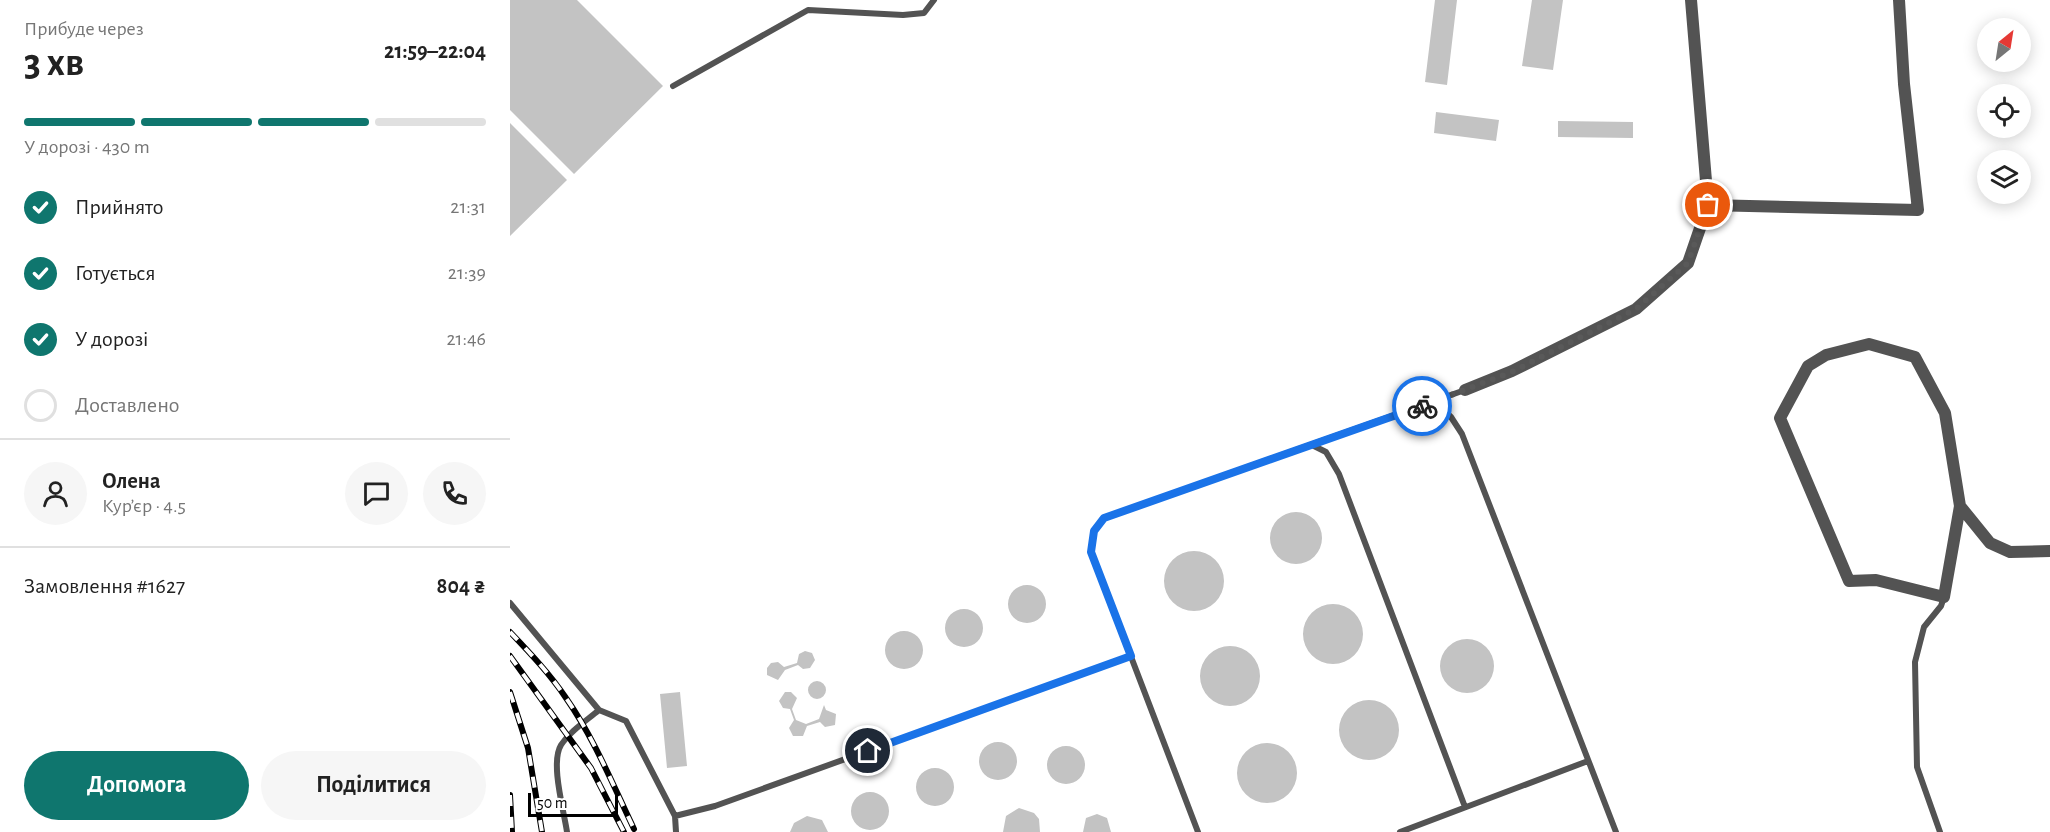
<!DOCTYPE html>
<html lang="uk">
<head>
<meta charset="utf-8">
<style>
  body { margin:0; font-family:"Alegreya Sans",sans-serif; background:#f6f6f6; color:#222; height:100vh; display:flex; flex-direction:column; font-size:22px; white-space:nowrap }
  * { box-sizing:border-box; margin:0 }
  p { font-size:20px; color:#767676 }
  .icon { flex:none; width:33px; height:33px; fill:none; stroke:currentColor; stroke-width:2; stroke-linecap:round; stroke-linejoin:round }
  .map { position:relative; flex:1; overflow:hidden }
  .drawer { display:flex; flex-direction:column; background:#fff; width:510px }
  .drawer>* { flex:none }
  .needle { width:39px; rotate:30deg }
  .fabs { position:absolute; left:1467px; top:18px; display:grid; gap:12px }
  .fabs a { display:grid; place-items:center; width:54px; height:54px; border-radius:50%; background:#fff; box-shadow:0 3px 15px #0003; font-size:30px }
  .scale { position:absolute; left:18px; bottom:15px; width:90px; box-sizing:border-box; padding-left:6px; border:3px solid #000; border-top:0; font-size:16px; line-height:21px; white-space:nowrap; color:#000; -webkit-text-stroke:4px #fff; paint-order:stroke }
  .pin { position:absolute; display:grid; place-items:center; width:51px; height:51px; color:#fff; margin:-26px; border:3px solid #fff; border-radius:50%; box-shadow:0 2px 6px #0007 }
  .courier { position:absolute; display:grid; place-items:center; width:60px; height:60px; margin:-30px; border:4px solid #1a73e8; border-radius:50%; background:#fff; color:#222; box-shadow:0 2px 8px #0007 }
  .summary em { font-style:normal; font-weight:700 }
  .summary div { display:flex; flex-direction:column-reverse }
  .summary { display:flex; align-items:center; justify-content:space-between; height:102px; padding:0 24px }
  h1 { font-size:39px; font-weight:700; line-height:45px }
  .bar { display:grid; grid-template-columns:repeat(4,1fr); gap:9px 6px; align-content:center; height:72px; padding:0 24px }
  .bar i { height:8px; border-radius:4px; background:#e0e0e0 }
  .bar .on { background:#0f766e }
  .bar p { grid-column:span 4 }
  .line { display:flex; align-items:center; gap:15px; padding:0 24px; border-top:2px solid #e0e0e0 }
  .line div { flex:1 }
  .round { display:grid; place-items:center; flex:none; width:63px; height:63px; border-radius:32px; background:#f6f6f6 }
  ol { padding:0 24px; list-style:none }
  li { display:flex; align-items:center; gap:18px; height:66px }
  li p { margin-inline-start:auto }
  li .icon { padding:6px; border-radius:50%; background:#0f766e; color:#fff; stroke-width:4 }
  li:last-child { color:#767676 }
  li i { width:33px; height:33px; border:3px solid #e0e0e0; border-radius:50% }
  .action { display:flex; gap:12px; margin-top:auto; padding:12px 24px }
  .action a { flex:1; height:69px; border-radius:36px; background:#0f766e; color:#fff; font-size:24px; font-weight:700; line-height:69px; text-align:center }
  .action a+a { background:#f6f6f6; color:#222 }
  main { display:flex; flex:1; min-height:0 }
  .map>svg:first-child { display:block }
  .building { fill:#c3c3c3 }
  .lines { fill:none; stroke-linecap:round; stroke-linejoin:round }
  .lane { stroke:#535353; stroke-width:6 }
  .street { stroke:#535353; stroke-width:12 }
  .rail-casing { stroke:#000; stroke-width:6 }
  .rail { stroke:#fff; stroke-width:4; stroke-dasharray:11; stroke-linecap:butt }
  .done { stroke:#595959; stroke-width:6; stroke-dasharray:0 10.8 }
  .route { stroke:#1a73e8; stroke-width:8 }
</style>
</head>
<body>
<main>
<section class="drawer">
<div class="summary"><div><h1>3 хв</h1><p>Прибуде через</p></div><em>21:59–22:04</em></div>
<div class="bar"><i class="on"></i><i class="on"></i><i class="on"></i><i></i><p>У дорозі · 430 m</p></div>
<ol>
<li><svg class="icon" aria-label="check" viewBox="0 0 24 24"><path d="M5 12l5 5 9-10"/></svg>Прийнято<p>21:31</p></li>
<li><svg class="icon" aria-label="check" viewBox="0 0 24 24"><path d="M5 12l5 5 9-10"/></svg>Готується<p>21:39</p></li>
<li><svg class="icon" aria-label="check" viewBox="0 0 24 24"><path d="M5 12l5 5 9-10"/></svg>У дорозі<p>21:46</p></li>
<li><i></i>Доставлено</li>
</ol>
<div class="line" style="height:108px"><a class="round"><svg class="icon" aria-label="person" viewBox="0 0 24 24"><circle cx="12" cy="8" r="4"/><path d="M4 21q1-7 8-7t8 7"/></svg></a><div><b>Олена</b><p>Кур’єр · 4.5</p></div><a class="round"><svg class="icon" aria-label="chat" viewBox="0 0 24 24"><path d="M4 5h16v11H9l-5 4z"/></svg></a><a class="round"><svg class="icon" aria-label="phone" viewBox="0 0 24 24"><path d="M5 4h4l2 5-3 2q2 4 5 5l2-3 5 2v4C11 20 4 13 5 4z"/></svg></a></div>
<div class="line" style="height:78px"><div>Замовлення #1627</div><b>804 ₴</b></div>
<div class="action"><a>Допомога</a><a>Поділитися</a></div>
</section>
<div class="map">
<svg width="1540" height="832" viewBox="0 0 1540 832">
  <rect width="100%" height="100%" fill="#fff"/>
  <path class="building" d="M0 0H67L153 86 64 174 0 110Z
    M925 0H947L937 85 915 82Z
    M1022 0H1053L1043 70 1012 66Z
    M926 112 989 120 986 141 924 133Z
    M1048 121 1123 122V138L1048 137Z
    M0 123 57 180 0 236Z
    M760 538a26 26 0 1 1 52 0a26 26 0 1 1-52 0Z
    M654 581a30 30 0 1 1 60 0a30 30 0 1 1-60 0Z
    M498 604a19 19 0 1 1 38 0a19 19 0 1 1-38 0Z
    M793 634a30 30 0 1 1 60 0a30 30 0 1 1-60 0Z
    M435 628a19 19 0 1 1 38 0a19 19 0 1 1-38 0Z
    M375 650a19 19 0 1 1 38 0a19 19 0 1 1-38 0Z
    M930 666a27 27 0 1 1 54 0a27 27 0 1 1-54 0Z
    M690 676a30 30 0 1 1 60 0a30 30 0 1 1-60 0Z
    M295 651 302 653 305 660 300 668 293 669 288 665 275 670 268 680 257 675V668L261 663 268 662 274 667 287 663 289 654Z
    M298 690a9 9 0 1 1 18 0a9 9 0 1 1-18 0Z
    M170 692 177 766 157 768 150 694Z
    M275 692H281L287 698 282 709 286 720 296 724 309 719 314 705 316 710 326 714 325 725 315 727 310 722 297 726 293 736H283L279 728 284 720 280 709 273 708 269 701Z
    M829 730a30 30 0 1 1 60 0a30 30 0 1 1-60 0Z
    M469 761a19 19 0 1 1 38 0a19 19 0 1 1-38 0Z
    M727 773a30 30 0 1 1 60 0a30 30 0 1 1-60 0Z
    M537 765a19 19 0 1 1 38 0a19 19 0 1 1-38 0Z
    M406 787a19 19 0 1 1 38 0a19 19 0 1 1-38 0Z
    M341 811a19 19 0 1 1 38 0a19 19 0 1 1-38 0Z
    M509 808 524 813 529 819 530 832H493L496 816Z
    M587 814 597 818 601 832H573L576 818Z
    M297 816 312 820 318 832H280L284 823Z"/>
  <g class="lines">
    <path class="lane" d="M163 86 298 10 393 15 414 13 424 0
      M924 401 941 417 952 434 1106 832
      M802 445 816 452 829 474 955 807
      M0 603 89 710 116 721 165 816 205 806 621 656
      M165 816 166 832
      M57 832C54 811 40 763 51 745 60 731 76 721 89 710
      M688 832 581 552 584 531 594 518 955 390
      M890 832 1078 761
      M1430 832 1407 767 1405 662 1414 627 1431 606 1434 597"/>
    <path class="street" d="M1198 205 1408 210 1394 84 1389 0
      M955 390 1002 371 1126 309 1178 263 1198 205 1181 0
      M1450 506 1434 597 1366 580 1339 581 1270 418 1298 366 1316 355 1359 344 1405 357 1435 413 1450 506 1480 543 1500 552 1540 551"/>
    <g class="rail-casing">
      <path id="rail" d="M0 632C20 653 40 674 56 698 84 738 103 785 124 829
        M0 656 81 768 114 832
        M0 692 18 748 32 832
        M0 795 2 832"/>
    </g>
    <use href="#rail" class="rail"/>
  </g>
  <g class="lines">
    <path class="done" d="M912 406 1002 372 1126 309 1178 263 1198 205"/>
    <path class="route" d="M358 751 621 656 581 552 584 531 594 518 912 406"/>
  </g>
</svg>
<div class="fabs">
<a><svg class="needle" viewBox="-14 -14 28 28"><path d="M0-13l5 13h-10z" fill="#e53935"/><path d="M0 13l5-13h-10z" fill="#767676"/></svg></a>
<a><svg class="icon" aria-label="locate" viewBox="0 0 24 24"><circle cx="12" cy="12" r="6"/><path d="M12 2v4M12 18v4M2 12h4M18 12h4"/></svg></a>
<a><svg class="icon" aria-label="layers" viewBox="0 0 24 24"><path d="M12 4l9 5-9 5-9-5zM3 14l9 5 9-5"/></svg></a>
</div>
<div class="scale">50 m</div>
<div class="pin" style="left:1198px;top:205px;background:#ea580c"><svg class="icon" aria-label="bag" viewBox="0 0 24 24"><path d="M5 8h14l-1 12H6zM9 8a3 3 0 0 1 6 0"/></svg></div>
<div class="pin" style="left:358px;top:751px;background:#1f2937"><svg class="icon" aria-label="home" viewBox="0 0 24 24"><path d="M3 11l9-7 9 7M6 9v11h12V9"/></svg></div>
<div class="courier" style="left:912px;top:406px"><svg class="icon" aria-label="bike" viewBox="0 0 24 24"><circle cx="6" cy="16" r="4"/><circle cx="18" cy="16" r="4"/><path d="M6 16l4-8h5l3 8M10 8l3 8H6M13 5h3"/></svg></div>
</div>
</main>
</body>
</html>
